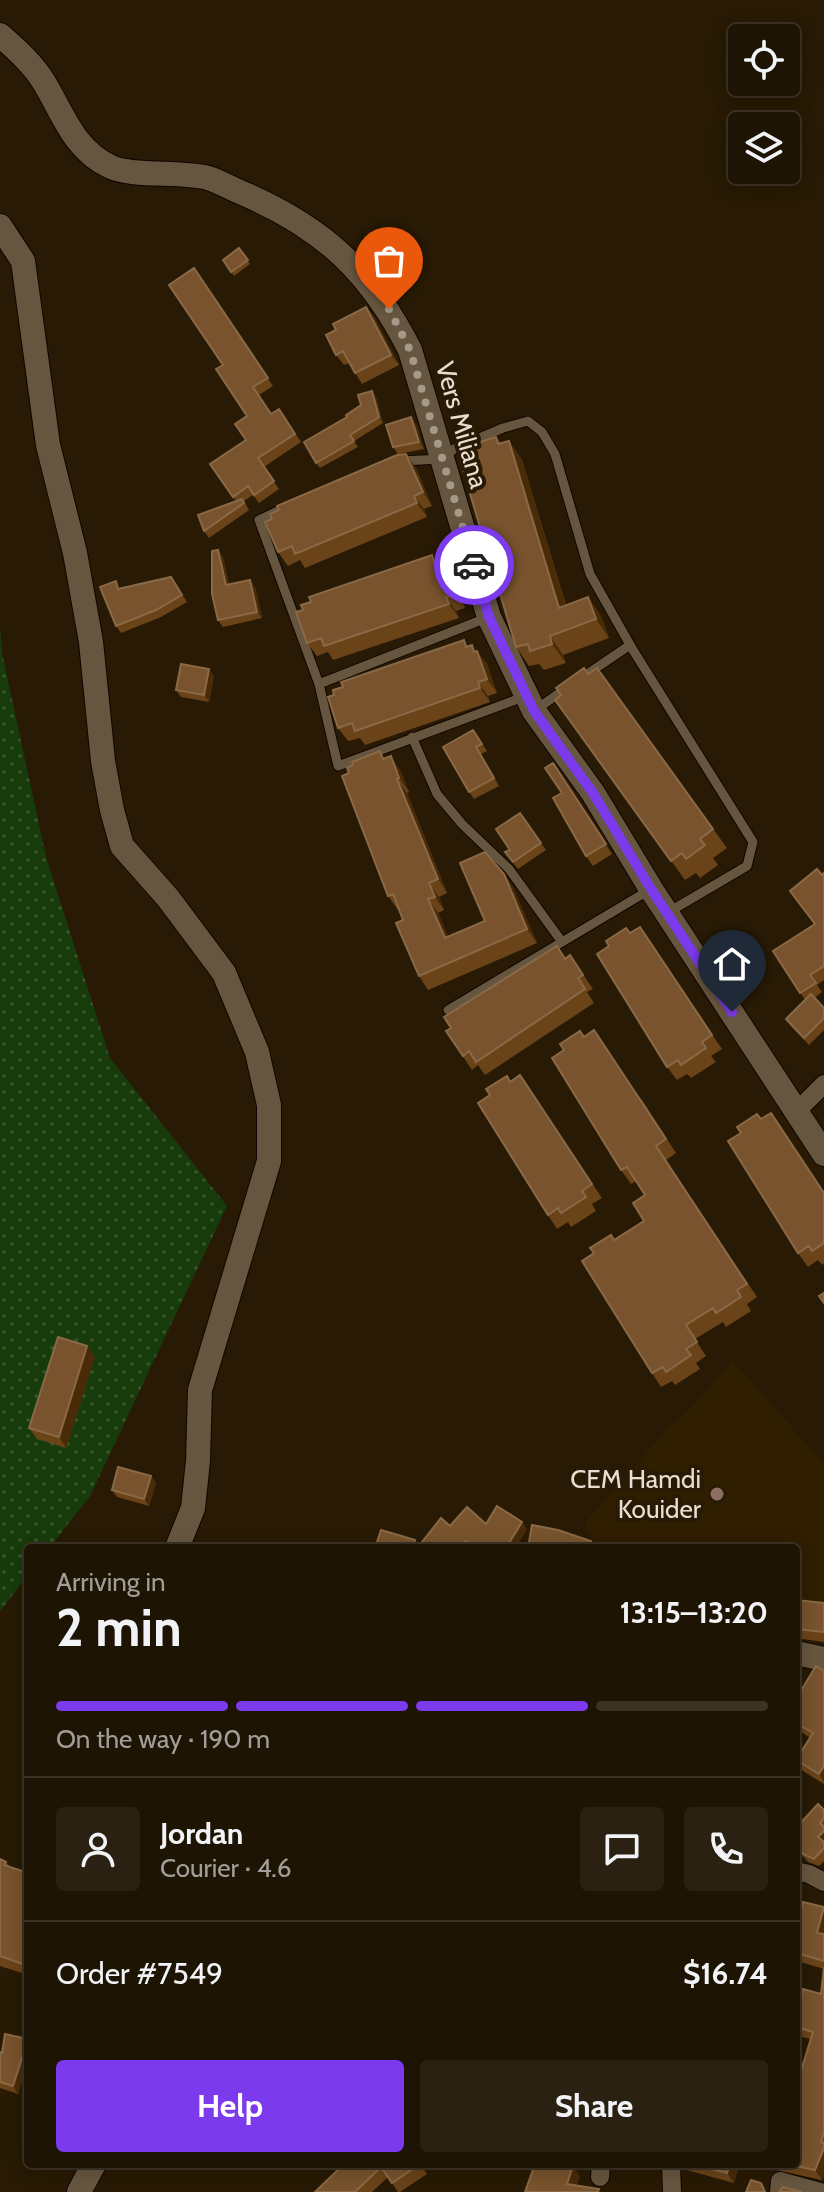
<!DOCTYPE html>
<html lang="en">
<head>
<meta charset="utf-8">
<style>
  body { margin:0; font-family:Cabin,sans-serif; background:#2b2112; color:#f1f3f6; height:100vh; display:flex; flex-direction:column; font-size:30px; white-space:nowrap }
  * { box-sizing:border-box; margin:0 }
  p { font-size:26px; color:#a19e9a }
  .icon { flex:none; width:44px; height:44px; fill:none; stroke:currentColor; stroke-width:2; stroke-linecap:round; stroke-linejoin:round }
  .map { position:relative; flex:1; overflow:hidden }
  .sheet { position:absolute; left:24px; top:1544px; width:776px; height:624px; display:flex; flex-direction:column; background:#1e1403; border-radius:8px; box-shadow:0 4px 20px #0003,0 0 0 2px #3c3325 }
  .sheet>* { flex:none }
  .controls { position:absolute; left:728px; top:24px; display:grid; gap:16px }
  .controls a { display:grid; place-items:center; width:72px; height:72px; border-radius:8px; background:#1e1403; box-shadow:0 4px 20px #0003,0 0 0 2px #3c3325; font-size:40px }
  .pin { position:absolute; display:grid; place-items:center; width:68px; height:68px; color:#fff; margin:-82px -34px; border-radius:50% 50% 50% 0; rotate:-45deg; box-shadow:0 0 8px #0007 }
  .pin .icon { rotate:45deg }
  .courier { position:absolute; display:grid; place-items:center; width:80px; height:80px; margin:-40px; border:6px solid #7c3aed; border-radius:50%; background:#fff; color:#222; box-shadow:0 2px 10px #0007 }
  .head em { font-style:normal; font-weight:700 }
  .head div { display:flex; flex-direction:column-reverse }
  .head { display:flex; align-items:center; justify-content:space-between; height:136px; padding:0 32px }
  h1 { font-size:52px; font-weight:700; line-height:60px }
  .bar { display:grid; grid-template-columns:repeat(4,1fr); gap:12px 8px; align-content:center; height:96px; padding:0 32px }
  .bar i { height:10px; border-radius:6px; background:#3c3325 }
  .bar .on { background:#7c3aed }
  .bar p { grid-column:span 4 }
  .line { display:flex; align-items:center; gap:20px; padding:0 32px; border-top:2px solid #3c3325 }
  .line div { flex:1 }
  .round { display:grid; place-items:center; flex:none; width:84px; height:84px; border-radius:8px; background:#2b2112 }
  .primary-button { display:flex; gap:16px; margin-top:auto; padding:16px 32px }
  .primary-button a { flex:1; height:92px; border-radius:8px; background:#7c3aed; color:#fff; font-size:32px; font-weight:700; line-height:92px; text-align:center }
  .primary-button a+a { background:#2b2112; color:#f1f3f6 }
  .map>svg:first-child { display:block }
  .built { fill:#301e01 }
  .grass { fill:url(#grass-dots) }
  .lines { fill:none; stroke-linecap:round; stroke-linejoin:round }
  .lane-casing { stroke:#100500; stroke-width:11 }
  .street-casing { stroke:#100500; stroke-width:20 }
  .secondary-casing { stroke:#100500; stroke-width:26 }
  .lane { stroke:#67563f; stroke-width:9 }
  .street { stroke:#67563f; stroke-width:18 }
  .secondary { stroke:#67563f; stroke-width:24 }
  .wall { fill:#6a4319 }
  .shaded-wall { fill:#4a2b08 }
  .building { fill:#78532d; stroke:#8a6946; stroke-width:2 }
  .done { stroke:#a59989; stroke-width:8; stroke-dasharray:0 14.4 }
  .route { stroke:#7c3aed; stroke-width:10 }
  .education-dot { fill:#8d6e63; stroke:#281a04; stroke-width:3 }
  .labels { text-anchor:middle; dominant-baseline:central; stroke-width:8; stroke-linejoin:round; paint-order:stroke }
  .street-label { font-size:26px; fill:#e8ded1; stroke:#281a04 }
  .poi-label { font-size:26px; fill:#e8ded1; stroke:#281a04; text-anchor:end }
</style>
</head>
<body>
<div class="map">
<svg width="824" height="2192" viewBox="0 0 824 2192">
  <defs>
    <pattern id="grass-dots" width="8" height="8" patternUnits="userSpaceOnUse" patternTransform="scale(2)"><rect width="8" height="8" fill="#173b0b"/><path d="M2 2h.1M6 6h.1" fill="none" stroke="#39572e" stroke-width="1.8" stroke-linecap="round"/></pattern>
  </defs>
  <rect width="100%" height="100%" fill="#281a04"/>
  <path class="built" d="M733 1360 824 1464V1643L796 1637V1548H598L584 1524 670 1426 691 1408Z"/>
  <path class="grass" d="M0 625 2 653 46 857 110 1058 227 1206 90 1496 49 1548H28V1575L0 1611Z"/>
  <g class="lines">
    <g class="lane-casing">
      <path id="lane" d="M401 461 442 459 454 449 503 428 528 421 542 432 555 454 590 574 633 650 753 842 747 866 667 913
        M280 510 259 520 319 684 489 617
        M580 679 630 645
        M319 684 338 766 526 696
        M534 711 568 687
        M412 737 437 794 462 824 509 869 562 942
        M448 1010 651 889"/>
    </g>
    <g class="street-casing">
      <path id="street" d="M797 1111 824 1084
        M796 1871 809 1874 824 1882
        M671 2164 672 2192
        M600 2177 601 2164
        M779 2192 780 2181 820 2192"/>
    </g>
    <g class="secondary-casing">
      <path id="secondary" d="M0 35C16 49 34 65 45 84 64 116 75 151 111 167 132 177 183 171 208 178 221 182 234 190 247 195 326 230 371 273 410 350L489 617 534 711 593 793 651 889 824 1154
        M0 226 23 261 48 445 75 553 91 642 103 761 112 810 122 846 168 898 224 973 257 1052 269 1105V1161L200 1390 198 1461 193 1508 177 1548
        M796 1653 824 1659
        M79 2192 94 2164"/>
    </g>
    <use href="#lane" class="lane"/>
    <use href="#street" class="street"/>
    <use href="#secondary" class="secondary"/>
  </g>
  <path class="wall" d="M239 248 250 264 234 276 223 260Z
    M194 268 273 386 259 395 271 413 279 409 301 442 264 467 279 489 259 503 253 495 244 501 249 510 209 538 204 531 236 501 210 464 246 440 247 416 223 365Z
    M366 307 374 317 399 365 362 384 349 363 344 365 336 355V330Z
    M372 391 376 397 383 423 354 441 358 447 320 468 316 463 347 417 361 405Z
    M416 424 424 449 398 454 393 447Z
    M496 437 501 443 509 441 522 460 566 605 588 597 601 616 609 638 563 655 566 663 544 670 539 664 529 666 516 647 467 455Z
    M416 468 432 506 424 509 427 517 305 568 300 560 288 566 278 552Z
    M218 550 223 557 229 585 255 587 262 618 223 627 218 620Z
    M432 555 436 562 444 566 455 579 465 608 456 611 459 618 333 660 328 652 317 656 307 643Z
    M171 577 187 602 161 617 121 633 116 626 121 588Z
    M464 640 468 647 476 651H477L487 664 497 693 488 696 490 702 365 745 360 738 348 741 338 728Z
    M597 668 727 848 713 858 718 865 700 878 696 873 685 880 555 700Z
    M214 676 209 702 181 697 176 690Z
    M473 730 487 751 481 754 499 786 474 799 469 792Z
    M385 758 400 770 409 792 407 793 447 893 439 897 444 910 438 913 448 937 485 921 504 874 513 888 537 943 428 990 419 976 399 909 398 910 388 896 349 773Z
    M553 763 612 854 593 866 586 856 562 793Z
    M520 813 546 850 518 869 505 852 510 850Z
    M824 873V980L817 985 822 992 814 998 824 1008V1030L809 1045 791 1026 786 1019 805 1000 773 951 815 924 822 875Z
    M640 927 722 1049 711 1056 716 1062 691 1078 687 1074 677 1080 667 1067 630 933Z
    M570 955 593 989 587 992 594 1003 485 1075 478 1065 472 1070 446 1031Z
    M584 1037 642 1100 676 1153 666 1160 757 1297 747 1304 751 1311 726 1327 723 1322 695 1339 706 1356 696 1363 700 1369 675 1385 672 1381 661 1387 652 1373 615 1240 644 1221 645 1195 636 1181 631 1184 621 1170 564 1050Z
    M520 1075 602 1198 592 1204 596 1211 571 1227 568 1222 557 1229 548 1215 510 1082Z
    M761 1119 824 1192V1263L822 1265 818 1260 808 1267 798 1253Z
    M95 1357 66 1448 37 1439 29 1428Z
    M151 1476 156 1483 149 1506 117 1497 112 1490Z
    M486 1524 527 1529 515 1548H427L422 1542 450 1526Z
    M796 1600 824 1603V1642L796 1638Z
    M824 1671V1784L803 1771 796 1760 810 1738 796 1728V1684L802 1689Z
    M824 1810V1861L819 1866 808 1862 801 1854 798 1858 796 1856V1828Z
    M0 1859 6 1862 10 1867 28 1873V1975L0 1966Z
    M824 1907V2175L822 2180 776 2170 772 2164H796L810 2039 799 2036 796 2031V2013L821 1994 824 1969 797 1961 796 1930Z
    M28 2039V2065H27L18 2094 0 2088V2052L2 2053Z
    M344 2164H420L427 2174 400 2192H398L388 2177 372 2192H315Z
    M680 2164H739L734 2183 683 2169Z"/>
  <path class="shaded-wall" d="M366 307 374 317 399 365 391 355Z
    M372 391 376 397 383 423 379 417Z
    M411 417 416 424 424 449 419 442Z
    M509 441 522 460 572 627 559 608Z
    M406 454 416 468 432 506 423 492Z
    M414 496 424 509 427 517 417 503Z
    M218 550 223 557 231 592 226 585Z
    M440 560 448 572 446 566 455 579 465 608 456 594Z
    M250 580 255 587 262 618 257 612Z
    M446 597 456 611 459 618 449 604Z
    M588 597 601 616 609 638 596 619Z
    M550 636 563 655 566 663 552 644Z
    M472 645 479 656 477 651 487 664 497 693 487 679Z
    M209 669 214 676 209 702 204 695Z
    M478 682 488 696 490 702 480 688Z
    M391 756 400 770 409 792 399 778Z
    M397 779 407 793 447 893 438 879Z
    M504 874 513 888 537 943 527 929Z
    M429 883 439 897 444 910 435 897Z
    M428 899 438 913 455 952 445 938Z
    M87 1346 95 1357 66 1448 59 1437Z
    M151 1476 156 1483 149 1506 144 1499Z
    M522 1522 527 1529 515 1548H506Z
    M415 1540 420 1547V1548H413Z
    M466 1541 471 1548H460Z
    M591 1541 596 1548H588Z
    M824 1766V1782L819 1774Z
    M824 1831V1844L818 1837Z
    M824 1907V1942L817 1933Z
    M22 2058 27 2065 18 2094 13 2086Z
    M824 2148V2175L822 2180 815 2170Z
    M730 2164H739L734 2183 727 2173Z
    M573 2166 580 2176 575 2192 567 2184Z"/>
  <path class="building" d="M239 248 248 260 231 272 223 260Z
    M194 268 268 378 253 387 271 414 279 409 295 434 258 458 274 481 254 495 248 486 233 497 210 464 246 440 235 424 247 416 216 369 223 365 169 285Z
    M366 307 391 355 355 373 343 351 336 355 326 335 336 330 333 324Z
    M372 391 379 417 350 435 354 441 316 463 304 442 347 417 346 415 361 405 358 395Z
    M411 417 419 442 393 447 386 425Z
    M496 437 498 444 509 441 559 608 588 597 596 619 550 636 552 644 530 651 528 644 516 647 459 457 467 455 464 447Z
    M406 454 423 492 414 496 417 503 295 554 292 546 278 552 265 522 272 519 270 514 279 510 277 506 397 455Z
    M242 499 244 503 204 531 198 515Z
    M218 550 226 585 250 580 257 612 218 620 212 594V551Z
    M432 555 434 562 440 560 442 567 446 566 456 594 446 597 449 604 324 646 321 638 307 643 296 612 303 610 301 605 311 602 309 597Z
    M171 577 182 595 156 610 116 626 100 587 116 581 118 589Z
    M464 640 466 647 472 645 474 652 477 651 487 679 478 682 480 688 355 731 352 723 338 728 328 697 334 695 333 690 343 687 341 682Z
    M181 664 209 669 204 695 176 690Z
    M584 668 588 674 597 668 713 829 700 839 705 845 686 859 682 853 671 861 555 700 561 695 556 688Z
    M473 730 482 744 476 747 494 778 469 792 443 747Z
    M380 751 383 759 391 756 399 778 397 779 438 879 429 883 435 897 428 899 445 938 485 921 460 863 485 852 504 874 527 929 419 976 396 923 403 920 393 894 388 896 342 776 349 773 347 768 353 765 352 762Z
    M553 763 606 844 586 856 553 798 562 793 545 768Z
    M520 813 541 843 513 862 505 852 510 850 496 829Z
    M817 869 822 875 824 873V966L810 975 816 983 800 993 773 951 815 924 790 891Z
    M640 927 712 1035 702 1042 706 1048 681 1065 678 1060 667 1067 597 954 609 946 606 941 626 928 630 933Z
    M557 946 565 959 570 955 583 975 578 978 585 989 476 1062 469 1051 463 1056 446 1031 451 1028 444 1017Z
    M811 994 824 1008V1018L804 1038 786 1019Z
    M594 1030 666 1139 656 1146 747 1284 737 1290 741 1297 716 1313 713 1308 686 1325 697 1342 686 1349 691 1355 666 1372 663 1367 652 1373 582 1261 594 1253 590 1248 611 1235 614 1240 644 1221 633 1203 645 1195 627 1167 621 1170 552 1058 564 1050 560 1044 580 1031 584 1037Z
    M520 1075 592 1184 582 1191 586 1197 561 1213 558 1208 548 1215 478 1103 490 1095 486 1089 507 1076 510 1082Z
    M771 1113 824 1193V1243L812 1251 809 1246 798 1253 728 1141 741 1133 737 1127 757 1114 761 1119Z
    M824 1293V1303L819 1296Z
    M58 1337 87 1346 59 1437 29 1428Z
    M118 1467 151 1476 144 1499 112 1490Z
    M497 1506 522 1522 506 1548H478L466 1541 460 1548H430L422 1542 441 1518 450 1526 467 1507 486 1524Z
    M532 1525 558 1530 591 1541 588 1548H528Z
    M381 1530 415 1540 413 1548H375Z
    M796 1600 824 1603V1632L796 1629Z
    M816 1666 824 1671V1766L819 1774 796 1760 813 1733 796 1723V1684L802 1689Z
    M818 1804 824 1810V1818L820 1823 824 1827V1831L818 1837 824 1842V1848L814 1859 803 1854 796 1847V1828Z
    M0 1859 6 1862 4 1865 28 1873V1966L0 1956Z
    M803 1902 824 1907 817 1933 824 1934V1961L796 1953V1930Z
    M824 1967V2132L821 2142 824 2143V2148L815 2170 787 2164H796V2087L813 2032 796 2027V2013L803 1989 821 1994Z
    M5 2034 28 2039V2059L22 2058 13 2086 0 2082V2052L2 2053Z
    M344 2164H420L392 2183 381 2167 355 2192H315Z
    M535 2164H567L573 2166 567 2184 599 2189 598 2192H525Z
    M694 2164H730L727 2173Z
    M751 2180 761 2183 765 2192H746Z
    M783 2187 802 2192H779Z"/>
  <g class="lines">
    <path class="done" d="M389 309 410 350 474 565"/>
    <path class="route" d="M474 565 489 617 534 711 593 793 651 889 732 1012"/>
  </g>
  <circle class="education-dot" cx="717" cy="1494" r="8"/>
  <g class="labels">
    <g class="street-label">
      <text transform="translate(462 425) rotate(74)">Vers Miliana</text>
    </g>
    <g class="poi-label">
      <text x="701" y="1479">CEM Hamdi<tspan x="701" dy="30">Kouider</tspan></text>
    </g>
  </g>
</svg>
<div class="controls">
<a><svg class="icon" aria-label="locate" viewBox="0 0 24 24"><circle cx="12" cy="12" r="6"/><path d="M12 2v4M12 18v4M2 12h4M18 12h4"/></svg></a>
<a><svg class="icon" aria-label="layers" viewBox="0 0 24 24"><path d="M12 4l9 5-9 5-9-5zM3 14l9 5 9-5"/></svg></a>
</div>
<div class="pin" style="left:389px;top:309px;background:#ea580c"><svg class="icon" aria-label="bag" viewBox="0 0 24 24"><path d="M5 8h14l-1 12H6zM9 8a3 3 0 0 1 6 0"/></svg></div>
<div class="pin" style="left:732px;top:1012px;background:#1f2937"><svg class="icon" aria-label="home" viewBox="0 0 24 24"><path d="M3 11l9-7 9 7M6 9v11h12V9"/></svg></div>
<div class="courier" style="left:474px;top:565px"><svg class="icon" aria-label="car" viewBox="0 0 24 24"><path d="M5 17H2v-5l4-1 3-4h7l3 4 3 1v5h-3M9 17h6M6 11h13"/><circle cx="7" cy="17" r="2"/><circle cx="17" cy="17" r="2"/></svg></div>
<section class="sheet">
<div class="head"><div><h1>2 min</h1><p>Arriving in</p></div><em>13:15–13:20</em></div>
<div class="bar"><i class="on"></i><i class="on"></i><i class="on"></i><i></i><p>On the way · 190 m</p></div>
<div class="line" style="height:144px"><a class="round"><svg class="icon" aria-label="person" viewBox="0 0 24 24"><circle cx="12" cy="8" r="4"/><path d="M4 21q1-7 8-7t8 7"/></svg></a><div><b>Jordan</b><p>Courier · 4.6</p></div><a class="round"><svg class="icon" aria-label="chat" viewBox="0 0 24 24"><path d="M4 5h16v11H9l-5 4z"/></svg></a><a class="round"><svg class="icon" aria-label="phone" viewBox="0 0 24 24"><path d="M5 4h4l2 5-3 2q2 4 5 5l2-3 5 2v4C11 20 4 13 5 4z"/></svg></a></div>
<div class="line" style="height:104px"><div>Order #7549</div><b>$16.74</b></div>
<div class="primary-button"><a>Help</a><a>Share</a></div>
</section>
</div>
</body>
</html>
